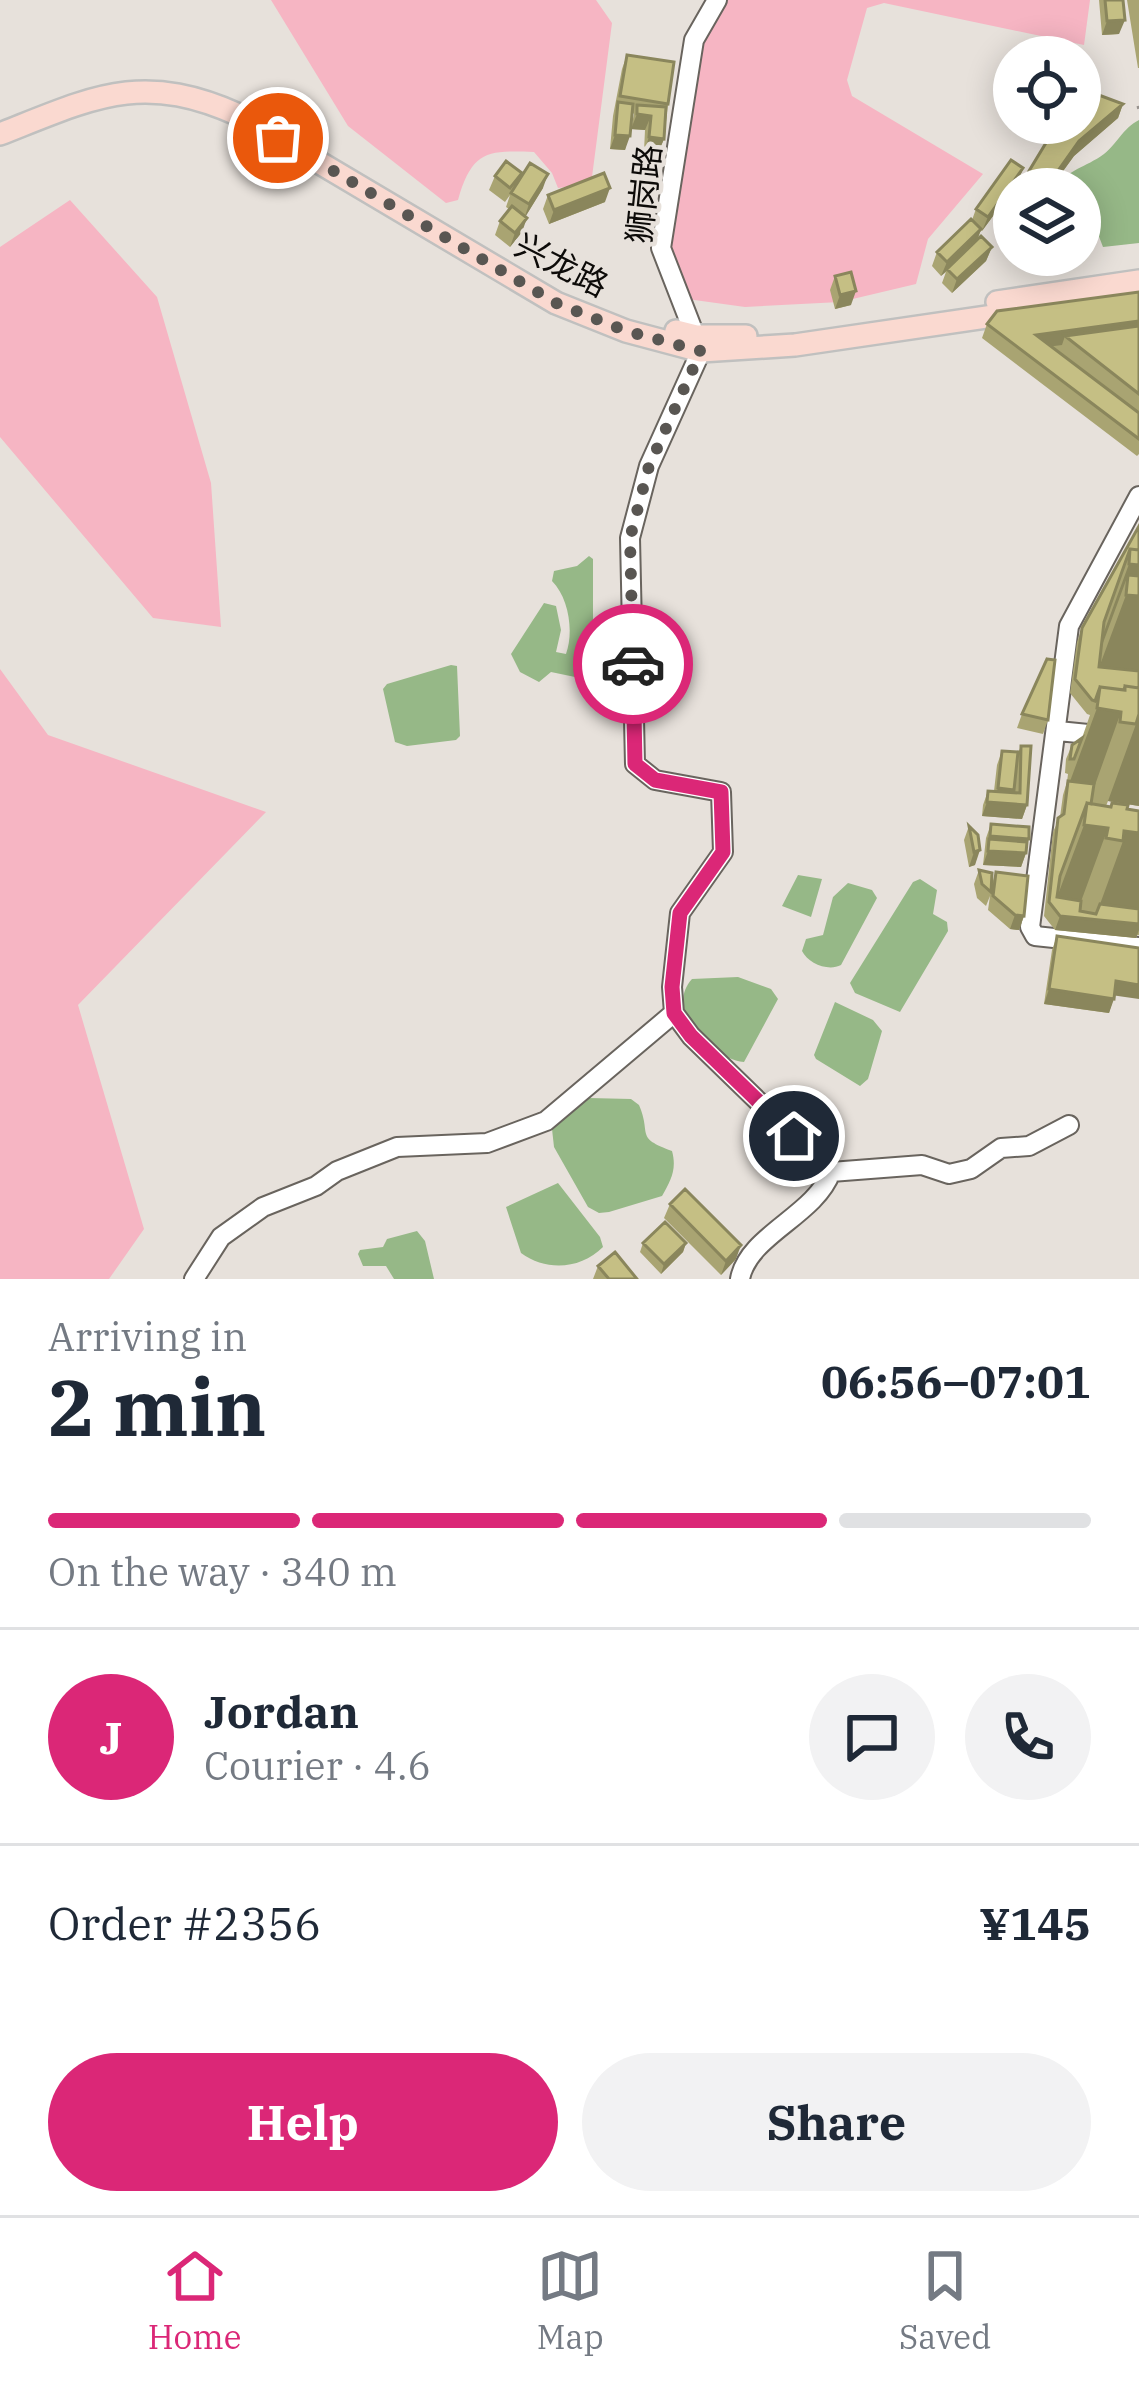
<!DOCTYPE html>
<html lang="en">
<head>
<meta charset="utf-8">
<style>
  body { margin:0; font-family:"IBM Plex Serif","Noto Sans SC",serif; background:#f2f2f3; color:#1f2937; height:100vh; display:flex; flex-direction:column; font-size:45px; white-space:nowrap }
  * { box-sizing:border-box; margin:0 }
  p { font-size:39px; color:#747a83 }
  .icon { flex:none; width:66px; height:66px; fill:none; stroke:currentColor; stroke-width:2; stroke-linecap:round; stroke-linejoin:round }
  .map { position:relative; height:1279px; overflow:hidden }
  .panel { display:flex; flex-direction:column; background:#fff; flex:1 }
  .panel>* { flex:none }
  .fabs { position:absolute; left:993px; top:36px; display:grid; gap:24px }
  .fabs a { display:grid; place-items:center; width:108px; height:108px; border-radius:50%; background:#fff; box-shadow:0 6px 30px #0003; font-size:60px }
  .pin { position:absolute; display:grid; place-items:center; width:102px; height:102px; color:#fff; margin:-51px; border:6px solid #fff; border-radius:50%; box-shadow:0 3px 12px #0007 }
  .courier { position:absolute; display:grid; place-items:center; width:120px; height:120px; margin:-60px; border:9px solid #db2777; border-radius:50%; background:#fff; color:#222; box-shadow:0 3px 15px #0007 }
  .headline em { font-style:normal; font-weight:800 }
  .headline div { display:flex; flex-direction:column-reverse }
  .headline { display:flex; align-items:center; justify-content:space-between; height:204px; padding:0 48px }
  h1 { font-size:78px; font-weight:800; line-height:90px }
  .bar { display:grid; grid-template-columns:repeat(4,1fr); gap:18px 12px; align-content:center; height:144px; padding:0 48px }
  .bar i { height:15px; border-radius:9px; background:#e0e1e3 }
  .bar .selected { background:#db2777 }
  .bar p { grid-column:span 4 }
  .line { display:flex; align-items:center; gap:30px; padding:0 48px; border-top:3px solid #e0e1e3 }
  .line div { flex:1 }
  .round { display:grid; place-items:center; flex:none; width:126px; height:126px; border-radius:63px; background:#f2f2f3 }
  .action { display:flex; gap:24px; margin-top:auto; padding:24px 48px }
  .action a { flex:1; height:138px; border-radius:72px; background:#db2777; color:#fff; font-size:48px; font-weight:800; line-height:138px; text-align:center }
  .action a+a { background:#f2f2f3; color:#1f2937 }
  .dock { display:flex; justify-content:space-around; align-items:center; height:168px; border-top:3px solid #e0e1e3; background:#fff; font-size:33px; color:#747a83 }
  .dock a { display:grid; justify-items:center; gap:6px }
  .dock .selected { color:#db2777 }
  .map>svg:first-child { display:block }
  .green { fill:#f6b5c3 }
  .water { fill:#96b887 }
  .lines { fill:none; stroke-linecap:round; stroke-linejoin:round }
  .minor-casing { stroke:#69645e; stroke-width:22 }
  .major-casing { stroke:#c0c0bf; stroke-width:26 }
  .path { stroke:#97928e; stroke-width:3; stroke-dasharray:3 9; stroke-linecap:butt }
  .minor { stroke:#fff; stroke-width:18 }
  .major { stroke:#fad9d0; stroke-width:21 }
  .wall { fill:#a9a472 }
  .shaded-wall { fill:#8a865c }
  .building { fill:#c5bf84; stroke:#8a865c; stroke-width:3 }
  .done { stroke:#595652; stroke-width:12; stroke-dasharray:0 21.6 }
  .route { stroke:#db2777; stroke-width:15 }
  .labels { text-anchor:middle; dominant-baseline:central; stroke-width:9; stroke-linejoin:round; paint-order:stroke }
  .street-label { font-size:33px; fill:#0d0b09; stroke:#e7e1db }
</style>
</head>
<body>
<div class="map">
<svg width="1139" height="1279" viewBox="0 0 1139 1279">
  <rect width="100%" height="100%" fill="#e7e1db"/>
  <path class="green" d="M271 0H596L612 23 592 177 583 185 558 188 552 173 534 152C487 150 472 151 458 200L446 203 348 126Z
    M717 0H1090L1084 45 884 3 867 8 847 80 852 96 983 174 928 239 916 284 840 302 745 307 680 298 661 248 694 40Z
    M70 200 157 297 211 483 221 627 153 618 0 437V247Z
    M0 669 48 735 266 812 78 1005 144 1229 109 1279H0Z"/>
  <path class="water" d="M1139 120V243L1103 247 1098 234 1080 223V189L1056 188C1069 168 1085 168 1104 154 1118 143 1122 129 1139 120Z
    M589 556 593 559V662L575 677 551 672 539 682 520 672 511 654 544 603 556 606 561 630 556 652 566 654C574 632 569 598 552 581L554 571 577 566Z
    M451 665 457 666 460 736 456 740 407 746 395 742 383 689 387 684Z
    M798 875 822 879 811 917 782 906Z
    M920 879 937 890 933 914 947 922 948 931 900 1012 855 993 850 983 913 882Z
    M848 883 872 890 877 898 841 965C828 972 808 963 802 951L806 939 823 935 833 897Z
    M738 977 771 989 778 999 744 1062C712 1059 663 1011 692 979Z
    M835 1002 873 1020 882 1031 868 1079 860 1086 816 1059 814 1055Z
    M589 1098 631 1099 639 1105C652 1135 634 1137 672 1151 677 1169 671 1180 662 1196L609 1212 599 1213 588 1207 554 1147 552 1129 556 1121Z
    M558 1183 600 1237 603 1247C581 1269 547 1272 521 1253L506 1207Z
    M417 1231 425 1241 434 1279H394L386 1266H363L358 1254 360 1250 383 1247 387 1239Z"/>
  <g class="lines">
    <g class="minor-casing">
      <path id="minor" d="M717 0 694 40 661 248 701 351 649 466 630 538 635 764 655 780 721 792 723 852 680 913 672 987 674 1013 691 1036 831 1172C815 1216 748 1235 740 1279
        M1139 496 1069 626 1030 927 1035 936 1139 947
        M1058 731 1139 739
        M831 1172 922 1165 949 1174 971 1169 1001 1148 1029 1146 1069 1125
        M194 1279 221 1237 263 1207 316 1186 337 1171 397 1147 487 1143 546 1121 674 1013"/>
    </g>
    <g class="major-casing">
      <path id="major" d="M0 134C94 97 141 71 239 115L556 303 626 331 701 351 795 345 1020 312
        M997 302 1139 281
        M676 331 696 336H746"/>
    </g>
    <path class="path" d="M1138 106 1139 110"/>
    <use href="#minor" class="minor"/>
    <use href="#major" class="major"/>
  </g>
  <path class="wall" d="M1099 0H1123L1119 34 1102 35Z
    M1127 0H1139V68H1138Z
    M627 55 668 104 664 139 658 153 644 151 645 130 631 129 634 114 633 113 625 150 610 149 613 116 622 69Z
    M1123 104 1118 118 1074 156 1050 189H1032L1024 185 1029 171Z
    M1023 168 1018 182 982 231 981 230 977 241 992 247 986 261 952 293 942 283 946 272 941 276 932 266 937 252 972 220 976 209Z
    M495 176 519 180 543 188 525 217 522 232 510 247 495 235 500 221 509 209 506 207 510 195 505 202 489 190Z
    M548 195 605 202 549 224 543 209Z
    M835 276 851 305 835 309 830 290Z
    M1139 292V454L1137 456 982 338 987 324Z
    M1139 526V806L1108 801 1106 806 1139 811V935H1137L1136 938 1055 930 1044 916 1053 832 1060 817 1063 795 1067 782 1068 774 1065 773 1066 759 1072 745 1082 738 1090 715 1087 714 1070 693 1077 642 1082 628Z
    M1022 714 1048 720 1043 734 1017 728Z
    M1021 746 1027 805 1022 819 982 816 983 805 988 791H994L997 765 1002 751 1018 753Z
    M991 824 1029 827 1026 853 1021 867 983 865 986 838Z
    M969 826 978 835 975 865 969 867 964 840Z
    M979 870 992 884 996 872 1024 916 1019 930 1010 929 988 910 990 896 986 906 977 898 974 884Z
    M1057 936 1114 996 1109 1013 1044 1004 1052 950Z
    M670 1204 736 1259 721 1275 664 1218Z
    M643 1243H686L683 1252 661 1274 640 1252Z
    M598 1266 637 1279H593Z"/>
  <path class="shaded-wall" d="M1125 20 1119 34 1102 35 1107 21Z
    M1123 104 1118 118 1074 156 1050 189H1048L1050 182 1079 141Z
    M637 114 651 116 645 130 631 129Z
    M615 135 630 136 625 150 610 149Z
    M649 137 664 139 658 153 644 151Z
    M1023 168 1018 182 982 231 988 217Z
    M548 174 543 188 524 219 529 204Z
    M610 188 605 202 549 224 554 210Z
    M527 218 522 232 510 247 515 233Z
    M981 229 976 243 941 276 947 262Z
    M992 247 986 261 952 293 957 279Z
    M856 291 851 305 835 309 840 295Z
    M1139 321V334L1065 336 1062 345 1031 349 1036 335Z
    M1129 564H1139V686L1094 681 1126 595 1128 575 1100 651H1097Z
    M1139 706V806L1108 801 1136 724 1121 712 1090 799 1065 795 1097 708Z
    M998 788 1014 790 1009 804 1027 805 1022 819 982 816 987 802H993Z
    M1084 825 1108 828 1076 915 1053 908Z
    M1124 831 1139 833V930L1136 938 1055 930 1060 916 1095 918 1123 841Z
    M990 836 1029 839 1023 853 989 839Z
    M980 850 975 865 969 867 974 852Z
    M988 851 1026 853 1021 867 983 865Z
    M1015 915 1024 916 1019 930 1010 929Z
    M1116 981 1139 985V999L1111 995Z
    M1049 989 1114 999 1109 1013 1044 1004Z
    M686 1243 683 1252 661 1274 664 1264Z
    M741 1245 736 1259 721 1275 726 1261Z"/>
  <path class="building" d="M1105 0H1123L1125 20 1107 21Z
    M627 55 674 62 668 104 620 96Z
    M1080 88 1123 104 1079 141 1050 182 1029 171 1058 123H1080Z
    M618 102 633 104 630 136 615 135Z
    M637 105 666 107 664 139 649 137 651 116 637 114Z
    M1011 160 1023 168 988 217 976 209Z
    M506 161 522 173 510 188 495 176Z
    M530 163 548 174 529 204 511 193Z
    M604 173 610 188 554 210 548 195Z
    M512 206 527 218 515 233 500 221Z
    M971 219 981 229 947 262 937 252Z
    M981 236 992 247 957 279 947 269Z
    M851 272 856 291 840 295 835 276Z
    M1139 292V321L1036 335 1139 413V439L987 324 997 311Z
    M1139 326V394L1065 336Z
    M1139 526V550L1130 549 1104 622 1099 667 1139 671V688L1125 686 1124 690 1100 687 1095 701 1092 700 1075 679 1082 628Z
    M1130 549 1139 550V565L1129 564Z
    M1128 575 1139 576V596L1126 595Z
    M1047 659 1055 660 1048 720 1022 714Z
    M1125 686 1139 688V714L1136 724 1120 722 1121 712 1097 708 1100 687 1125 690Z
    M1082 738 1074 759H1070L1072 745Z
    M1021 746H1031L1027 805 987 802 988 791 1020 793Z
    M1002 751 1018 752 1014 790 998 788Z
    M1068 781 1094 784 1091 804 1087 803 1060 876 1057 897 1081 901 1080 911 1096 914 1100 904 1139 909V924L1060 916 1049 902 1058 818 1064 814Z
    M1087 803 1111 807 1112 803 1128 805 1127 809 1139 811V833L1124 831 1123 841 1106 838 1108 828 1084 825Z
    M991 824 1029 827V839L990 836Z
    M969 826 978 835 980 850 974 852Z
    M989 839 1027 842 1026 853 988 851Z
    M979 870 992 873 991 892 982 884Z
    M996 872 1028 876 1024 916 1015 915 993 896Z
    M1057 936 1139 948V985L1116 981 1114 999 1049 989Z
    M685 1189 741 1245 726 1261 670 1204Z
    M665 1222 686 1243 664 1264 643 1243Z
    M615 1252 637 1279H609L598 1266Z"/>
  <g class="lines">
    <path class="done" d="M278 138 556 303 626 331 701 351 649 466 630 538 633 664"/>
    <path class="route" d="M633 664 635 764 655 780 721 792 723 852 680 913 672 987 674 1013 691 1036 794 1136"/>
  </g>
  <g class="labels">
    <g class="street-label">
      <text transform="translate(643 194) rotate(-84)">狮岗路</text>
      <text transform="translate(562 264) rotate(27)">兴龙路</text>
    </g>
  </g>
</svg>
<div class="fabs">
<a><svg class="icon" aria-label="locate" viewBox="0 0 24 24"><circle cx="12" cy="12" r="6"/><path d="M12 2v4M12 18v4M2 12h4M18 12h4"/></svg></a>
<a><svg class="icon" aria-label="layers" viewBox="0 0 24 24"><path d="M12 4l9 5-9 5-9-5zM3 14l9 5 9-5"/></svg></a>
</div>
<div class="pin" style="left:278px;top:138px;background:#ea580c"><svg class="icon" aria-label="bag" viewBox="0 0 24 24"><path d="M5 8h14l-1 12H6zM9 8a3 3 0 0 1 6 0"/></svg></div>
<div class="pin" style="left:794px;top:1136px;background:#1f2937"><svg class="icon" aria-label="home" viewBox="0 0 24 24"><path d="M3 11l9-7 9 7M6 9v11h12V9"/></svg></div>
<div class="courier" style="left:633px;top:664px"><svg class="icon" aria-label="car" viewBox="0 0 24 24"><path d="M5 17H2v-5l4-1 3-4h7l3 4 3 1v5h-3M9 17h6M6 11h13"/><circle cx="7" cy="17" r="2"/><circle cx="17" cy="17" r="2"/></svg></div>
</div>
<section class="panel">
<div class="headline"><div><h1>2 min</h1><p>Arriving in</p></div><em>06:56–07:01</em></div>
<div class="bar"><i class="selected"></i><i class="selected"></i><i class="selected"></i><i></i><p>On the way · 340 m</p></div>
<div class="line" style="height:216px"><b class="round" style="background:#db2777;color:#fff">J</b><div><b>Jordan</b><p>Courier · 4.6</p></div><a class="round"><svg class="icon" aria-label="chat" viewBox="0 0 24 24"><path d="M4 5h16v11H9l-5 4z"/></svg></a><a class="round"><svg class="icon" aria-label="phone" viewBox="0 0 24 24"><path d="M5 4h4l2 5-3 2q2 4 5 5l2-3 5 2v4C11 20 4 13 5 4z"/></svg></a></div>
<div class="line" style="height:156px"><div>Order #2356</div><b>¥145</b></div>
<div class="action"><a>Help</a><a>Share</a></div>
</section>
<nav class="dock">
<a class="selected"><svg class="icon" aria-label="home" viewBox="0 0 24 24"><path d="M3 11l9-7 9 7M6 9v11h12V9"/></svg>Home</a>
<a><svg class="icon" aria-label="map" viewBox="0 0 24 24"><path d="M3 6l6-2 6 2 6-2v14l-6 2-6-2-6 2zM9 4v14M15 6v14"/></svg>Map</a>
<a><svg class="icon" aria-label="saved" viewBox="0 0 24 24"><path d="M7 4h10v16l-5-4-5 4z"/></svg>Saved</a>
</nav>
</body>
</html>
